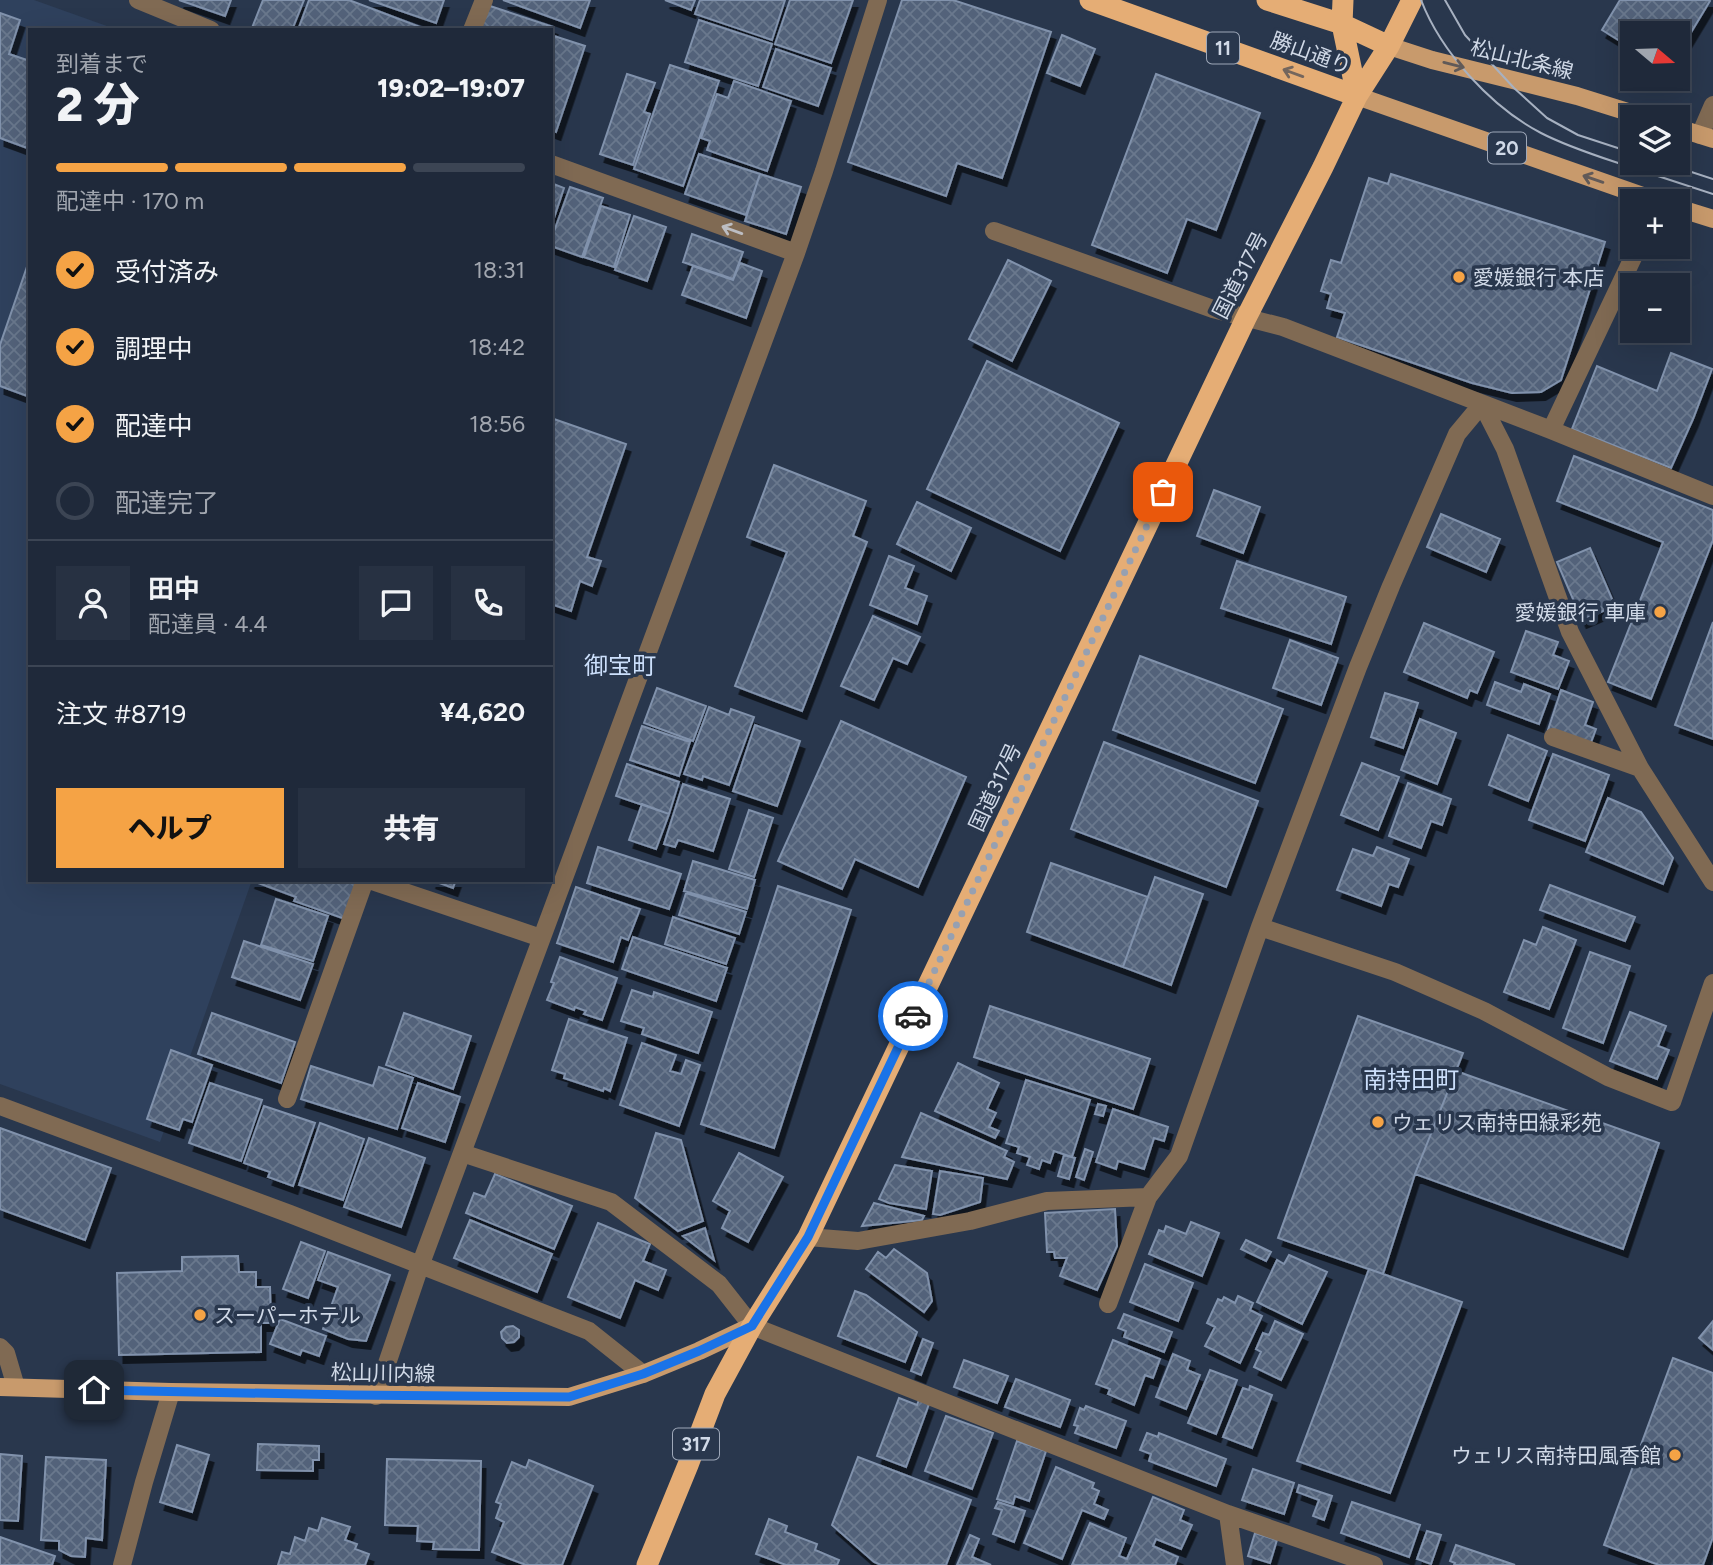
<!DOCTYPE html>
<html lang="ja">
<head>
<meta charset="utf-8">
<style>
  body { margin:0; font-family:Figtree,"Noto Sans JP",sans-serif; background:#273142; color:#f1f3f6; height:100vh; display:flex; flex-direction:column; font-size:26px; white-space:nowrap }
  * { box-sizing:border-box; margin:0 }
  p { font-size:23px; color:#a1a6af }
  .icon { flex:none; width:38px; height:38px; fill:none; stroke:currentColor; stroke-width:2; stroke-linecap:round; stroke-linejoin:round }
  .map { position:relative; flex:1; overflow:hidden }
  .sheet { position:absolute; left:28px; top:28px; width:525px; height:854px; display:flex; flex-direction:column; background:#1f293a; border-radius:0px; box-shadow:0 7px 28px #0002,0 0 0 2px #3c4554 }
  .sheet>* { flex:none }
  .needle { width:46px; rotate:109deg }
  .controls { position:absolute; left:1620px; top:21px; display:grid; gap:14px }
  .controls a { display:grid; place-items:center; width:70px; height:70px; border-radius:0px; background:#1f293a; box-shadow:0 7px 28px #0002,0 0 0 2px #3c4554; font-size:35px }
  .pin { position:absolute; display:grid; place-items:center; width:60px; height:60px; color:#fff; margin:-30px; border-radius:14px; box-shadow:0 4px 10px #0006 }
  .courier { position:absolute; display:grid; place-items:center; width:70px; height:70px; margin:-35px; border:5px solid #1a73e8; border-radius:50%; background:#fff; color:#222; box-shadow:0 2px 9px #0007 }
  .headline em { font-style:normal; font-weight:800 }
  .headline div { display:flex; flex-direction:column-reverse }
  .headline { display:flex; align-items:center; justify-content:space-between; height:119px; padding:0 28px }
  h1 { font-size:46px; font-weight:800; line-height:52px }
  .bar { display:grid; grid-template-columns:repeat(4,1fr); gap:10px 7px; align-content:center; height:84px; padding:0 28px }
  .bar i { height:9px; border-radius:5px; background:#3c4554 }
  .bar .selected { background:#f5a345 }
  .bar p { grid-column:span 4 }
  .line { display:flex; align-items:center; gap:18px; padding:0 28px; border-top:2px solid #3c4554 }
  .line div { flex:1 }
  .round { display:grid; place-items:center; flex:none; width:74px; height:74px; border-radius:0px; background:#273142 }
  ol { padding:0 28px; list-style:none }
  li { display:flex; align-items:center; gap:21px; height:77px }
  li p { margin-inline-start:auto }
  li .icon { padding:7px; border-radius:50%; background:#f5a345; color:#111; stroke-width:4 }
  li:last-child { color:#a1a6af }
  li i { width:38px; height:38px; border:4px solid #3c4554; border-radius:50% }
  .cta { display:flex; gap:14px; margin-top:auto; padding:14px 28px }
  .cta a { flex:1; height:80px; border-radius:0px; background:#f5a345; color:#111; font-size:28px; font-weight:800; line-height:80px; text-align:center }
  .cta a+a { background:#273142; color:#f1f3f6 }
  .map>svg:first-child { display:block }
  .built { fill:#2f415d }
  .building { fill:url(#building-cross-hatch); stroke:#8192ac; stroke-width:2; filter:url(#shadow) }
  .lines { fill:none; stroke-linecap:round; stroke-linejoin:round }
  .minor { stroke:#806a53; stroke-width:18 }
  .major { stroke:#c89a6c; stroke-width:18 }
  .highway { stroke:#e5ad75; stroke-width:21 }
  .tram { stroke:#a7b1c1; stroke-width:2 }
  .oneway { stroke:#615a58 }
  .oneway2 { stroke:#74665d }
  .oneway3 { stroke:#bcbdc2 }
  .done { stroke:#96a0b1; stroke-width:7; stroke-dasharray:0 12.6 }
  .route { stroke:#1a73e8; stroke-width:9 }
  .poi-dot { fill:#f5a345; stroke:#29374d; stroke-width:2.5 }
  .labels { text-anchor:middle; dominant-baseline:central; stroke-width:7; stroke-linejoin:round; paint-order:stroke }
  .shield { fill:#29374d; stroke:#9ea8b9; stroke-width:2 }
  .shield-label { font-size:19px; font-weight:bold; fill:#d0d9e7 }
  .street-label { font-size:21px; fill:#d0d9e7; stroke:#29374d }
  .poi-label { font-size:21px; fill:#d0d9e7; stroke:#29374d; text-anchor:start }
  .quarter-label { font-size:24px; fill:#ccdffb; stroke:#29374d }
</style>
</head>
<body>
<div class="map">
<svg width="1713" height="1565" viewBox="0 0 1713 1565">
  <defs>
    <pattern id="building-cross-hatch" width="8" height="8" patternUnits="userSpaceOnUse" patternTransform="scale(1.75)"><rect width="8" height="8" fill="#52627a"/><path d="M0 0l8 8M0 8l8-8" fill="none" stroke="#6a788d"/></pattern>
    <filter id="shadow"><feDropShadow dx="4.5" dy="8" stdDeviation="0" flood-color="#0009"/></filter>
  </defs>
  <rect width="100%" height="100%" fill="#29374d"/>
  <path class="built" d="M0 0H34L118 30H30V880H252L160 1142 0 1084Z"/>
  <path class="building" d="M179 0H231L225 16Z
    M263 0H304L292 30H258L252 28Z
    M309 0H349L428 30H298Z
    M369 0H444L436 23Z
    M503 0H590L580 28Z
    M665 0H695L691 10Z
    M700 0H785L772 40 695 14Z
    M790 0H853L831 63 775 44Z
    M902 0H953L1051 32 1002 178 957 163 946 196 848 162Z
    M1620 0H1709L1710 1 1678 54V33H1633V49L1602 30Z
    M487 5 553 27 551 33V30H478Z
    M0 13 20 20 9 54 30 61V149L0 138Z
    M699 20 772 44 758 86 685 62Z
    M1062 35 1095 49 1080 86 1047 73Z
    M554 36 585 46 556 132 551 130V45Z
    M776 49 831 68 818 106 763 87Z
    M670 65 719 81 683 186 634 169Z
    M627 74 655 83 644 112 650 114 633 165 600 154Z
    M1156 74 1260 113 1216 230 1187 219 1167 273 1092 245Z
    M734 81 791 101 767 171 707 150 710 141 701 138 717 94 728 98Z
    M699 154 760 174 746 215 685 194Z
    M760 174 801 187 786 234 745 221Z
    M1391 174 1605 242 1561 380 1541 392 1512 393 1472 383 1337 337 1345 313 1327 308 1331 294 1321 291 1331 260 1341 263 1369 178 1388 184Z
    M551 183 564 188 551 227Z
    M570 187 603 198 582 257 551 246V240Z
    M601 206 630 215 614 267 584 257Z
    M634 216 666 227 647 281 615 270Z
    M692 234 743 252 733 279 683 262Z
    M30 258V397L0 386V345Z
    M1008 260 1051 281 1012 361 969 339Z
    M740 263 762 271 746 318 682 295 693 266 733 280Z
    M1671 353 1712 369 1693 419 1671 468 1572 429 1597 366 1657 391Z
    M987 361 1119 423 1060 551 927 489Z
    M551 418 626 444 587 557 601 561 592 586 580 581 571 611 551 604Z
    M1574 456 1713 510V540L1651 699 1608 682 1663 542 1557 501Z
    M774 465 866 501 853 536 867 542 802 711 735 686 787 552 747 537Z
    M1214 490 1260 507 1243 553 1197 536Z
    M917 502 971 528 951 571 897 544Z
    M1441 514 1500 539 1486 572 1427 547Z
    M1590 548 1615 606 1582 620 1557 562Z
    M889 556 914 566 905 588 927 596 917 624 870 605Z
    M1237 561 1346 597 1331 644 1221 608Z
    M873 616 920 637 907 664 893 658 874 700 841 686Z
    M1713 622V739L1675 725Z
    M1424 623 1494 652 1477 693 1470 690 1467 698 1404 672Z
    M1526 631 1558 642 1553 655 1569 661 1558 689 1511 672Z
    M1290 640 1338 658 1321 705 1273 688Z
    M1140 656 1283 709 1255 783 1113 730Z
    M1495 682 1521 692 1524 684 1550 694 1539 724 1487 705Z
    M657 688 706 706 693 741 644 723Z
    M1561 690 1593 702 1585 725 1596 729 1590 745 1548 730Z
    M1385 693 1418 703 1403 748 1371 737Z
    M709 707 729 715 731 709 754 717 729 785 703 776 702 780 684 774Z
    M1420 719 1456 733 1437 784 1401 770Z
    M841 721 966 777 918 887 855 859 842 889 778 861Z
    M755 725 800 741 777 806 733 791Z
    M642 726 690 742 679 776 630 760Z
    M1508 735 1547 751 1528 801 1489 785Z
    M1104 742 1258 801 1226 887 1071 829Z
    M1553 754 1609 775 1585 841 1529 820Z
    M1362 763 1399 777 1378 830 1341 815Z
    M627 764 679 782 669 814 616 796Z
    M1408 783 1451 799 1442 825 1431 821 1421 848 1389 836Z
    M683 784 730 799 713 851 678 840 675 847 664 844Z
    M1608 798 1641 812 1673 858 1663 884 1586 852Z
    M642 804 669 814 656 849 629 840Z
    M749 810 773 818 754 877 729 869Z
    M598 847 681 874 669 909 587 883Z
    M1377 847 1409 859 1398 887 1389 884 1381 906 1337 890 1353 849 1373 856Z
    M693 861 755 880 747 909 684 891Z
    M1051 863 1148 897 1123 967 1027 932Z
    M1155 877 1203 894 1171 985 1123 967Z
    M250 880H359L345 919 294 901 296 897Z
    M431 880H456L453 888Z
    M1550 885 1635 917 1625 941 1540 910Z
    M778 886 851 910 774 1148 701 1124Z
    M576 887 640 909 628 940 621 937 613 962 557 943Z
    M686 893 746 912 739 934 679 915Z
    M276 899 328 916 313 961 261 945Z
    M673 917 735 938 726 964 665 944Z
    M1543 927 1576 940 1549 1009 1504 992 1524 940 1536 945Z
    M633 937 727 968 716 1001 622 969Z
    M244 941 313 964 300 1000 232 977Z
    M1590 952 1630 966 1603 1043 1563 1028Z
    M560 957 617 978 602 1020 584 1014 586 1011 575 1007 574 1010 547 1000 554 983 551 982Z
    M632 990 653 997 654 992 712 1012 698 1053 642 1034 644 1028 621 1021Z
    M990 1006 1150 1059 1133 1109 974 1057Z
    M1630 1012 1666 1026 1658 1046 1669 1050 1657 1079 1610 1061Z
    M212 1013 295 1042 281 1083 198 1054Z
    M404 1013 471 1036 453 1089 386 1065Z
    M1358 1016 1463 1053 1415 1174 1383 1274 1278 1238Z
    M569 1019 627 1038 610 1091 604 1088 603 1091 564 1078 565 1074 552 1070Z
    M642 1043 676 1055 670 1071 681 1074 686 1060 700 1065 679 1126 620 1105Z
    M171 1050 212 1065 192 1122 183 1119 179 1130 147 1119Z
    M958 1063 999 1083 987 1109 996 1113 989 1127 999 1131 995 1138 935 1111Z
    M311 1066 373 1086 379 1067 413 1078 397 1129 301 1099Z
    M1456 1071 1659 1143 1623 1249 1415 1174Z
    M1026 1080 1090 1100 1072 1157 1054 1151 1050 1163 1042 1160 1039 1169 1027 1165 1030 1157 1017 1153 1019 1147 1006 1143Z
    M210 1083 262 1100 241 1161 189 1143Z
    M418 1083 460 1097 445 1142 402 1128Z
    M1098 1104 1106 1106 1103 1116 1095 1114Z
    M264 1106 315 1123 293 1186 268 1177 270 1172 244 1163Z
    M1113 1109 1168 1127 1164 1141 1154 1138 1144 1169 1118 1161 1116 1169 1096 1162Z
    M921 1113 1007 1151 1004 1157 1014 1162 1007 1179 902 1157Z
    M320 1123 364 1139 343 1200 299 1185Z
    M0 1128 111 1168 85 1240 0 1209Z
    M656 1133 681 1140 703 1221 678 1231 635 1198Z
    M369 1138 425 1158 401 1227 344 1207Z
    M1085 1149 1093 1152 1084 1180 1076 1177Z
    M739 1153 783 1177 748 1242 722 1228 730 1211 713 1201Z
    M1064 1155 1075 1158 1069 1179 1058 1176Z
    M895 1165 932 1171 926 1209 889 1203 879 1199Z
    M940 1171 983 1178 980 1202 940 1215 933 1214Z
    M495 1174 572 1206 554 1249 466 1213 474 1193 485 1197Z
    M874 1203 924 1216 922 1220 862 1226Z
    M1115 1209 1117 1246 1097 1290 1060 1276 1067 1258H1055L1054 1252H1047L1045 1213Z
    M470 1220 552 1254 537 1292 454 1258Z
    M1191 1222 1219 1233 1202 1276 1149 1254 1159 1230 1164 1232 1166 1226 1186 1234Z
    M598 1223 650 1244 643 1261 666 1270 658 1290 635 1280 620 1318 568 1297Z
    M705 1228 714 1260 683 1236Z
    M1246 1240 1271 1252 1266 1261 1241 1249Z
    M301 1242 325 1251 308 1298 283 1289Z
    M894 1249 927 1273 932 1301 924 1312 866 1269 878 1252 886 1258Z
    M328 1252 390 1275 366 1341 348 1339 323 1329 338 1287 318 1280Z
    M1289 1255 1327 1272 1302 1324 1257 1302 1277 1260 1284 1264Z
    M238 1256 239 1272H256V1287H270L271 1323H261V1352L119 1355 117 1273 182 1271V1257Z
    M1145 1264 1193 1283 1178 1321 1130 1302Z
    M1369 1269 1462 1302 1390 1493 1297 1461Z
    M855 1291 866 1295 917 1332 905 1362 838 1336Z
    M1238 1296 1253 1303 1250 1310 1262 1316 1240 1363 1205 1346 1215 1327 1207 1323 1218 1299 1222 1301 1224 1297 1235 1303Z
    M1124 1314 1172 1332 1164 1352 1124 1337 1126 1331 1118 1328Z
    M280 1319 326 1336 319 1356 302 1350 300 1355 270 1344Z
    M1275 1321 1303 1334 1281 1380 1254 1367 1261 1352 1256 1349 1263 1333 1269 1335Z
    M1713 1321V1350L1699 1338Z
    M513 1326 519 1330V1337L514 1342 507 1343 502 1338 501 1332 506 1327Z
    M923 1339 933 1343 921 1375 911 1371Z
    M1113 1340 1160 1359 1153 1378 1145 1375 1134 1405 1108 1394 1110 1389 1096 1384Z
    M1173 1354 1190 1361 1187 1370 1200 1375 1186 1409 1156 1397Z
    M1673 1358 1713 1373V1537L1703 1565H1659L1604 1545Z
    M964 1360 1008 1376 997 1403 954 1387Z
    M1210 1370 1237 1380 1216 1434 1188 1423Z
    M1016 1379 1070 1400 1060 1427 1005 1407Z
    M1250 1386 1272 1395 1252 1448 1223 1437 1243 1388 1249 1390Z
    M899 1398 917 1405 919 1400 929 1404 906 1467 877 1456Z
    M1086 1406 1126 1421 1116 1448 1075 1433 1078 1426 1074 1425 1080 1408 1084 1410Z
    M946 1416 993 1433 972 1489 925 1471Z
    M1147 1433 1158 1437 1159 1433 1226 1459 1216 1486 1149 1461 1151 1454 1140 1450Z
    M1017 1441 1046 1451 1029 1501 1015 1496 1013 1504 997 1499Z
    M258 1444 319 1446V1460H313V1471L257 1470Z
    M177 1445 209 1455 192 1512 160 1502Z
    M0 1454 22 1456 18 1521 0 1520Z
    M46 1457 106 1460 102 1540 86 1538 85 1557 71 1556 59 1550V1541L41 1540Z
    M858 1457 971 1500 946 1565H881L874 1562 832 1525Z
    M387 1459 481 1461 479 1550 433 1549 434 1542 417 1541 418 1526 385 1525Z
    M529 1460 593 1486 562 1565H526L492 1552 504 1522 496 1518 501 1504 496 1502 512 1462 526 1468Z
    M1056 1467 1094 1483 1092 1488 1099 1491 1094 1504 1108 1510 1104 1519 1082 1510 1062 1559 1024 1543Z
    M1253 1469 1294 1483 1284 1514 1242 1500Z
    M1299 1485 1332 1496 1324 1520 1313 1516 1319 1500 1297 1492Z
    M1153 1497 1184 1510 1180 1520 1192 1525 1181 1549 1156 1539 1153 1546 1178 1557 1175 1565H1072L1090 1523 1126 1538 1119 1556 1127 1559Z
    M998 1502 1025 1511 1014 1542 993 1534 1002 1510 995 1508Z
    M1352 1502 1420 1525 1409 1557 1341 1533Z
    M322 1518 350 1527 345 1540 357 1544 355 1549 369 1554 365 1565H278L282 1552 290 1554 295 1537 305 1541 309 1528 318 1531Z
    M769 1519 787 1526 785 1532 817 1544 815 1550 839 1560 837 1565H786L756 1554Z
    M1427 1531 1441 1535 1431 1564 1417 1559Z
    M1255 1533 1277 1540 1270 1563 1248 1556Z
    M970 1535 979 1539 972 1557 991 1565H957Z
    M0 1537 55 1556 52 1565H0Z
    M1456 1545 1515 1565H1454L1455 1563 1450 1561Z"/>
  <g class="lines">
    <path class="minor" d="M138 0 211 30
      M472 30 484 0
      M1700 135 1713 105
      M551 164 796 253
      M994 231 1213 309 1283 327 1551 430 1713 496
      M1482 404 1505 449 1570 632 1640 768 1713 882
      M1551 430 1638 247
      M1553 737 1640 768
      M369 880 541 938
      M1260 927 1395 972 1484 1011 1608 1077 1672 1102 1713 983
      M287 1099 365 880
      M0 1106 290 1214 589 1331 643 1374
      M462 1153 611 1202 719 1284 752 1326 1228 1514 1374 1565
      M808 1237 858 1241 970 1221 1047 1201 1148 1197 1179 1156 1260 927 1358 667 1391 586 1457 434 1482 404
      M1108 1304 1148 1197
      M0 1347 6 1353 16 1387
      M376 1396 420 1266 796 253 824 171 878 0
      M1228 1514 1235 1565
      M122 1565 144 1482 171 1392"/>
    <path class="major" d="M1389 46 1432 60 1577 96 1644 117
      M1357 96 1657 201
      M1678 128 1713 139
      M1678 208 1713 219
      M0 1387 171 1392 569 1397 643 1374 699 1351 752 1326"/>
    <path class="highway" d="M1090 0 1357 96
      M1267 0 1342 24 1389 46
      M1343 0 1342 24 1357 96
      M647 1565 688 1465 715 1394 752 1326 808 1237 1246 318 1323 167 1357 96 1389 46 1412 0"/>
    <path class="tram" d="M1421 0C1441 52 1491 107 1541 133 1566 146 1594 155 1621 164 1652 174 1682 184 1713 194
      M1445 0 1465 35 1514 88 1547 118 1578 135 1633 153
      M1664 163 1713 179"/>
  </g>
  <defs><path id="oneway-shaft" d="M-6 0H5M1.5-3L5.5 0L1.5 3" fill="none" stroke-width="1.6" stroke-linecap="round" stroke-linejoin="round" transform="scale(1.75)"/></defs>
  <g class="oneway">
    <use href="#oneway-shaft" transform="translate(1454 65) rotate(14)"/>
    <use href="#oneway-shaft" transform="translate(1593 179) rotate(-161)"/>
  </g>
  <use class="oneway2" href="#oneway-shaft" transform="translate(1293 73) rotate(-160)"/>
  <use class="oneway3" href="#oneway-shaft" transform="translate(732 230) rotate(-160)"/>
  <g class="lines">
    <path class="done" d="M913 1016 1163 492"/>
    <path class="route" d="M94 1390 351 1395 569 1397 643 1374 699 1351 752 1326 808 1237 913 1016"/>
  </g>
  <g class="poi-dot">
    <circle cx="1459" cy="277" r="7"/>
    <circle cx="1660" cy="612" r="7"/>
    <circle cx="1378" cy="1122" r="7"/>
    <circle cx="200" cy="1315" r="7"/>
    <circle cx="1675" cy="1455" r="7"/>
  </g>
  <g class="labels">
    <g class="shield">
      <rect x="1207" y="32.5" width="32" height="31" rx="5"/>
      <rect x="1488" y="132.5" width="38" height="31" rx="5"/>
      <rect x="673" y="1428.5" width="46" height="31" rx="5"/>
    </g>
    <g class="shield-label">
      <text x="1223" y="48">11</text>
      <text x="1507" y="148">20</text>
      <text x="696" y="1444">317</text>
    </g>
    <g class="street-label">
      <text transform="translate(1311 53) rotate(20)">勝山通り</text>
      <text transform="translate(1522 59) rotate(14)">松山北条線</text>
      <text transform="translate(1240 275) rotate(-63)">国道317号</text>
      <text transform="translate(995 787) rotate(-65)">国道317号</text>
      <text transform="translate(383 1373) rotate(1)">松山川内線</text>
    </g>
    <g class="poi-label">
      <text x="1473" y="277">愛媛銀行 本店</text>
      <text x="1646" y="612" text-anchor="end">愛媛銀行 車庫</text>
      <text x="1392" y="1122">ウェリス南持田緑彩苑</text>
      <text x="214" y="1315">スーパーホテル</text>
      <text x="1661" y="1455" text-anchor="end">ウェリス南持田風香館</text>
    </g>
    <g class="quarter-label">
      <text x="620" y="665">御宝町</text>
      <text x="1411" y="1079">南持田町</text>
    </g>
  </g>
</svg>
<div class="controls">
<a><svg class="needle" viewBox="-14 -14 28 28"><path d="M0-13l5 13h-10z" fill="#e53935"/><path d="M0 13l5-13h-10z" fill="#a1a6af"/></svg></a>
<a><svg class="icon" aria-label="layers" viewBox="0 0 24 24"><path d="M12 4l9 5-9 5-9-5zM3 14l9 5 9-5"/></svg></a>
<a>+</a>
<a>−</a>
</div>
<div class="pin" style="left:1163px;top:492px;background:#ea580c"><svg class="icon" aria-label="bag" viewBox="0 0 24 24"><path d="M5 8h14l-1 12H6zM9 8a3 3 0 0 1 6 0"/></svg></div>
<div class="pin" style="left:94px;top:1390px;background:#1f2937"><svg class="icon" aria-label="home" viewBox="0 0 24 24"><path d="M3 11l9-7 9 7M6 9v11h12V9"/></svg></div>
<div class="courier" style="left:913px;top:1016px"><svg class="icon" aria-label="car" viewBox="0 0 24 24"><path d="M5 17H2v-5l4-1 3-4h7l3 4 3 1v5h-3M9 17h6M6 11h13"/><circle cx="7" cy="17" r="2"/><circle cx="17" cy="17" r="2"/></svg></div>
<section class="sheet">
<div class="headline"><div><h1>2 分</h1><p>到着まで</p></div><em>19:02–19:07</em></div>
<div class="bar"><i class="selected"></i><i class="selected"></i><i class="selected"></i><i></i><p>配達中 · 170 m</p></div>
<ol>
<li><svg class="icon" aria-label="check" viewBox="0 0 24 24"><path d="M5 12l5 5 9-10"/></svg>受付済み<p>18:31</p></li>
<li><svg class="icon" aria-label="check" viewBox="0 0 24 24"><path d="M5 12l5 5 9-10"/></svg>調理中<p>18:42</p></li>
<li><svg class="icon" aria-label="check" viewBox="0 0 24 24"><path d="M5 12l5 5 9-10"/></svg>配達中<p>18:56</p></li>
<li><i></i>配達完了</li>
</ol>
<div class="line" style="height:126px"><a class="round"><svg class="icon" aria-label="person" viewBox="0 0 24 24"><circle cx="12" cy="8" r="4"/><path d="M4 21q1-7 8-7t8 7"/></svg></a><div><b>田中</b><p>配達員 · 4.4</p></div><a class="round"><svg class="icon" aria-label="chat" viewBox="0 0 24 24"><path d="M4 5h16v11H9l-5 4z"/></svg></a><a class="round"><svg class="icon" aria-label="phone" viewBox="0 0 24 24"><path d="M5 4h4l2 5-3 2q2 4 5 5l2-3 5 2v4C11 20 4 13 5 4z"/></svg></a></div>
<div class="line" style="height:91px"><div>注文 #8719</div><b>¥4,620</b></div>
<div class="cta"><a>ヘルプ</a><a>共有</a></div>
</section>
</div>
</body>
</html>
